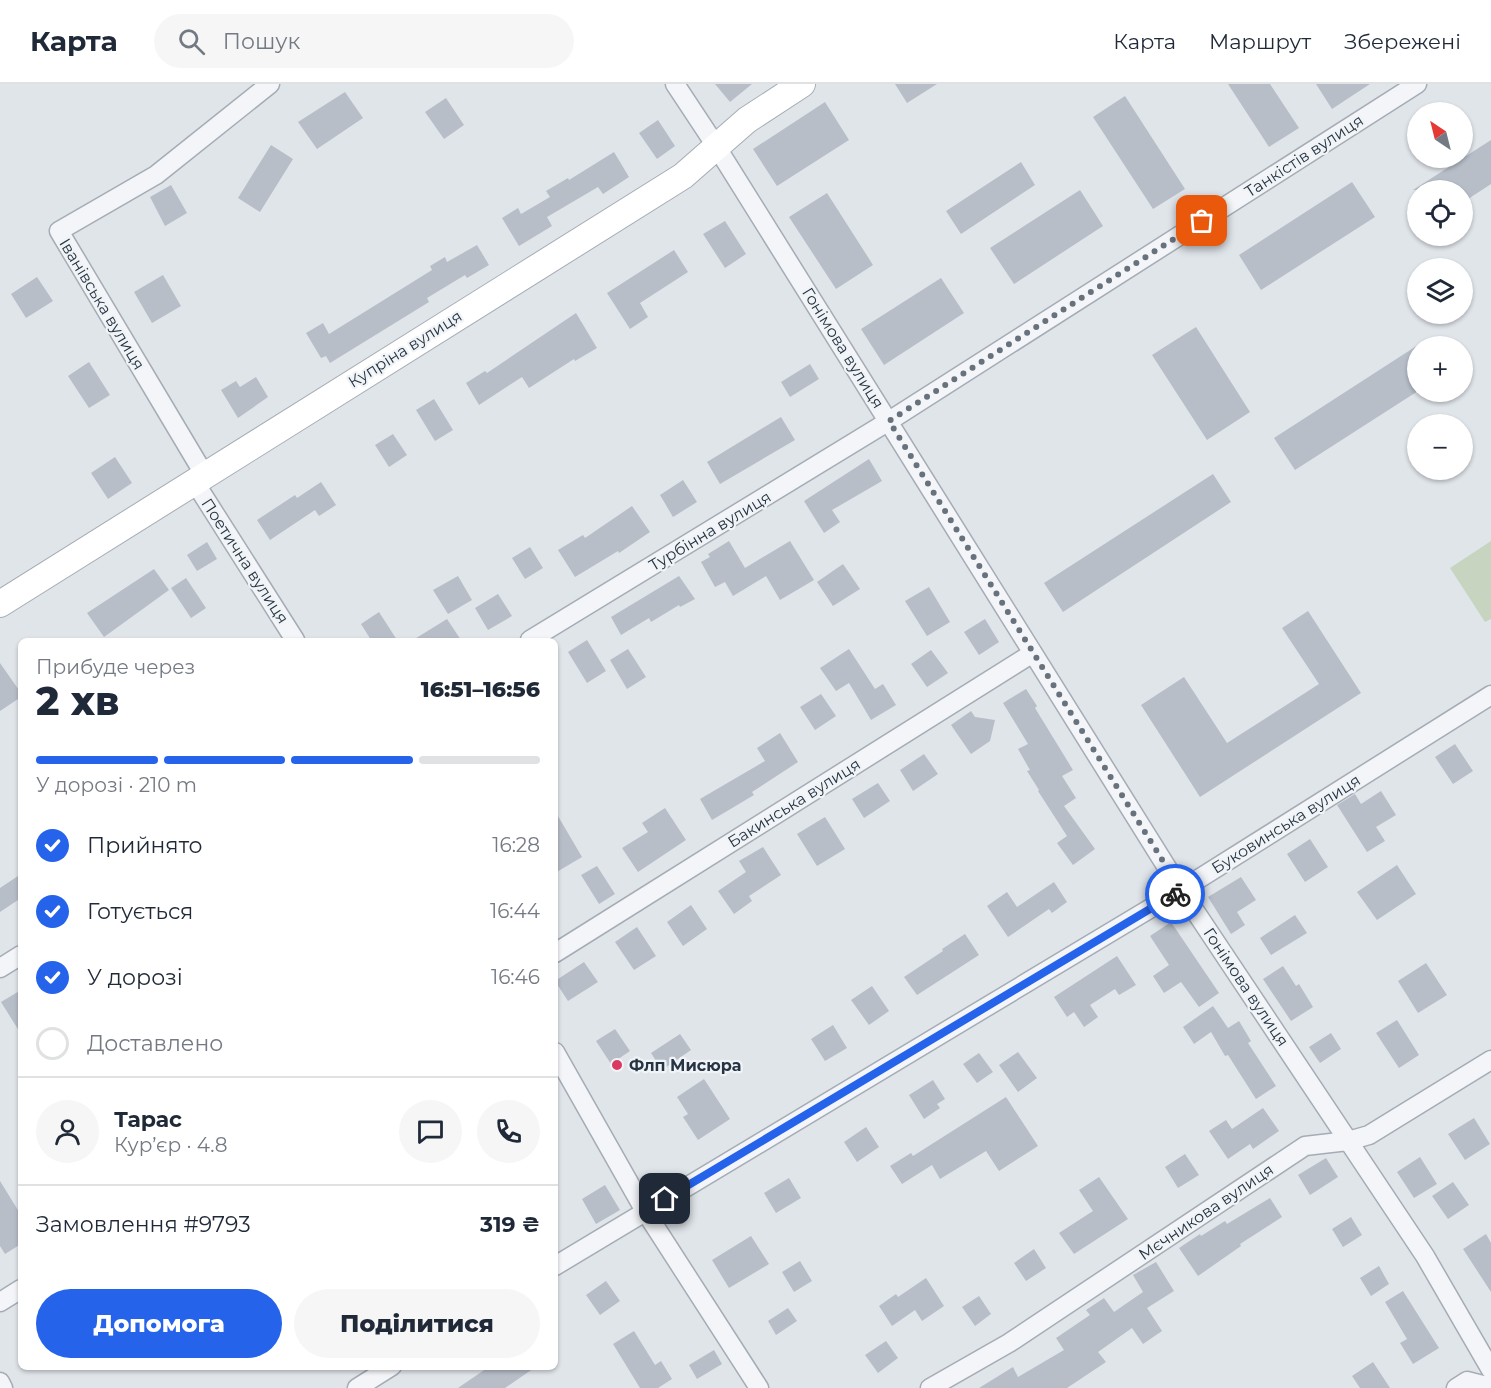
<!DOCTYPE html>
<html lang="uk">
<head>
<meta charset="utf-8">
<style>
  body { margin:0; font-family:Montserrat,sans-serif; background:#f6f6f7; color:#1f2937; height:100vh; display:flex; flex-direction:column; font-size:22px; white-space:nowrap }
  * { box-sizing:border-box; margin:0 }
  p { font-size:20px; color:#747a83 }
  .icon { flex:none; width:33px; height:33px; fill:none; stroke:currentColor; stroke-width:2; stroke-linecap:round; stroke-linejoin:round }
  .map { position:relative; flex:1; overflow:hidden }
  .details { position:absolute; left:18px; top:554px; width:540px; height:732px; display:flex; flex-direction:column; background:#fff; border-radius:9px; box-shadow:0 2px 4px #0004 }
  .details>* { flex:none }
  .needle { width:39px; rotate:325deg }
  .controls { position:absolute; left:1407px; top:18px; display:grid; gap:12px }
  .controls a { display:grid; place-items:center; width:66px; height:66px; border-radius:50%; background:#fff; box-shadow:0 2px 4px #0004; font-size:30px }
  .pin { position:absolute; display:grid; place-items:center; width:51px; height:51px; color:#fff; margin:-26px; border-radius:12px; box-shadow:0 3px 9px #0006 }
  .courier { position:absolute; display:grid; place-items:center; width:60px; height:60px; margin:-30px; border:4px solid #2563eb; border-radius:50%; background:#fff; color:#222; box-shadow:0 2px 8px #0007 }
  .head em { font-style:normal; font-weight:800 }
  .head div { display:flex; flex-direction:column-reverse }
  .head { display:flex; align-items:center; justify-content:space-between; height:102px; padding:0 18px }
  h1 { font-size:39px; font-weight:800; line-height:45px }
  .bar { display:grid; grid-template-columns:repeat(4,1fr); gap:9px 6px; align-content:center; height:72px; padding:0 18px }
  .bar i { height:8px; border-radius:4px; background:#e0e1e3 }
  .bar .selected { background:#2563eb }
  .bar p { grid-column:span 4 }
  .line { display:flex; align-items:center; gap:15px; padding:0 18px; border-top:2px solid #e0e1e3 }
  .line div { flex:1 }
  .round { display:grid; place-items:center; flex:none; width:63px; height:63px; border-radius:32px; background:#f6f6f7 }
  ol { padding:0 18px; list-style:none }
  li { display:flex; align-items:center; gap:18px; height:66px }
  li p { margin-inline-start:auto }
  li .icon { padding:6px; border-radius:50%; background:#2563eb; color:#fff; stroke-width:4 }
  li:last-child { color:#747a83 }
  li i { width:33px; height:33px; border:3px solid #e0e1e3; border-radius:50% }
  .action { display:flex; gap:12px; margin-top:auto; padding:12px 18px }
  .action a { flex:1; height:69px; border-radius:36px; background:#2563eb; color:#fff; font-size:24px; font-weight:800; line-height:69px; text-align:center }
  .action a+a { background:#f6f6f7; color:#1f2937 }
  header { display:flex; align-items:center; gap:36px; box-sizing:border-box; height:84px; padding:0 30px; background:#fff; border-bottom:2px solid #e0e1e3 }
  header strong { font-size:28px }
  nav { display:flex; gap:33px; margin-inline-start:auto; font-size:21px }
  .search { width:420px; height:54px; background:#f6f6f7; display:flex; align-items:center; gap:15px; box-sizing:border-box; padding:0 21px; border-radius:33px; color:#747a83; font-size:22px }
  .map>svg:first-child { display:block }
  .green { fill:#c7d5c0 }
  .building { fill:#b7bec8 }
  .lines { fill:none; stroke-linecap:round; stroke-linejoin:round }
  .street-casing { stroke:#a5acb5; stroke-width:21 }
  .secondary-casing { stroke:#a5acb5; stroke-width:28 }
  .street { stroke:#f3f5f8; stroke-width:18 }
  .secondary { stroke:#fff; stroke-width:26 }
  .done { stroke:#68727d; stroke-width:6; stroke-dasharray:0 10.8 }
  .route { stroke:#2563eb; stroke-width:8 }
  .poi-dot { fill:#da3a61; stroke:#f0f4f7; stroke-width:2 }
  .labels { text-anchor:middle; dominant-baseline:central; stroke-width:4.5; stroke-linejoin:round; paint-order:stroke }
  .street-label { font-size:16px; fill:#273443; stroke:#f0f4f7 }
  .poi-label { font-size:16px; font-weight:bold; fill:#273443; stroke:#f0f4f7; text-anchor:start }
</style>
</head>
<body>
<header>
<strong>Карта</strong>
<div class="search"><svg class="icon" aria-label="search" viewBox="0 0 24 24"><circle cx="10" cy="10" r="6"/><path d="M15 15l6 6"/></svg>Пошук</div>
<nav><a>Карта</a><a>Маршрут</a><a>Збережені</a></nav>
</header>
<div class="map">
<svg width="1491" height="1304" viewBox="0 0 1491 1304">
  <rect width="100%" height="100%" fill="#e0e5ea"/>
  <path class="green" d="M1491 457V535L1485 538 1450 484Z"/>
  <path class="building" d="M715 0H752L730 18Z
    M895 0H937L907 19Z
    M1228 0H1270L1299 44 1269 63Z
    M1316 0H1370L1332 25Z
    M345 8 363 34 317 65 298 38Z
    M1125 12 1185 105 1153 125 1093 33Z
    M446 14 464 41 444 55 425 28Z
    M825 18 849 56 777 102 753 65Z
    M658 36 675 62 657 75 639 49Z
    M1491 56V100L1462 119V106H1413Z
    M271 61 293 75 260 128 238 114Z
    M614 68 629 93 603 110 598 103 547 133 552 142 519 162 502 134 518 124 521 130 550 113 546 107 568 94 569 96Z
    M1021 78 1035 101 961 150 946 127Z
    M1352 98 1375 133 1261 206 1239 171Z
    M171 101 187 129 165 142 150 113Z
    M1080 106 1103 142 1014 200 990 164Z
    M827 109 873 181 836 205 789 133Z
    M725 137 746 170 725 184 703 150Z
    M477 161 489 181 467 194 465 191 427 214 429 218 330 279 326 272 321 274 306 249 323 239 329 250 432 186 430 182 445 173 447 178Z
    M674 166 688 188 640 219 648 233 630 245 607 209Z
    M163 191 181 222 152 239 134 208Z
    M37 193 53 217 26 234 11 210Z
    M941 194 964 229 884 281 861 245Z
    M576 229 597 264 575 277 574 275 529 304 522 293 479 321 466 299 485 287 487 289Z
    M1196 243 1250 328 1207 356 1152 271Z
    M1418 261V307L1295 386 1274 354Z
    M89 278 110 311 89 324 68 292Z
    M810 280 819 295 790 313 781 298Z
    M256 293 268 313 238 334 221 306 236 297 240 303Z
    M434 315 453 346 435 357 416 326Z
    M781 333 795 356 720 400 707 378Z
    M393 350 407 371 389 383 375 361Z
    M115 373 132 399 108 415 91 389Z
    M869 375 882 397 832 426 840 438 824 449 804 417Z
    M1213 390 1231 418 1063 528 1044 499Z
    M683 396 697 418 673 433 660 411Z
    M321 398 336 421 319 432 315 426 270 456 257 436 295 411 297 414Z
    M632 422 650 448 619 469 618 467 575 493 558 466 583 451 585 454Z
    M729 457 745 484 790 457 814 496 780 516 766 492 733 512 725 498 715 503 701 478 710 473 708 470Z
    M207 458 217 475 197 487 187 471Z
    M530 463 543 484 525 495 512 474Z
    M843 480 860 505 833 522 817 498Z
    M154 485 169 506 104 553 87 529Z
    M458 492 472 516 448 530 433 506Z
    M679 492 695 515 680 523 679 521 651 538 649 534 621 551 611 533Z
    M186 494 206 524 191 534 171 504Z
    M929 503 950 538 927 552 905 517Z
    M498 510 512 532 488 546 475 524Z
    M1308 527 1361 609 1200 713 1141 621 1184 593 1227 659 1319 600 1282 544Z
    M379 528 397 556H371L361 540Z
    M447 535 461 556H413Z
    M985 535 999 558 979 571 964 548Z
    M587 556 606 587 587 599 568 568Z
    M628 565 646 593 627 605 610 576Z
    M849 565 875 605 883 600 896 621 871 636 849 599 836 607 820 584Z
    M931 566 948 589 927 603 911 580Z
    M0 579 21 609V613L0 627Z
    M1026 605 1037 622 1035 624 1073 686 1062 692 1076 714 1064 722 1095 765 1073 781 1057 759 1067 752 1038 707 1039 706 1027 687 1030 686 1018 665 1028 660 1003 619Z
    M821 610 836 632 815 646 800 623Z
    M971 627 975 633 995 636 990 657 971 670 951 641Z
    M780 649 798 678 752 708 754 711 712 736 700 715 765 677 757 664Z
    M1455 660 1473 687 1453 700 1435 673Z
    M924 670 938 690 913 707 900 686Z
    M878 699 890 717 864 734 852 715Z
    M1381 707 1396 731 1376 743 1385 757 1367 768 1337 721 1355 710 1361 720Z
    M665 724 686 756 638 788 622 764 648 748 642 739Z
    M555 727 582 773 555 789Z
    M825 733 845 765 817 782 797 750Z
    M1310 755 1328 783 1305 798 1287 770Z
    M763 763 781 791 749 812 752 817 734 830 718 807 746 788 739 777Z
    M1397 781 1416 810 1377 836 1357 808Z
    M597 782 615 810 599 820 581 791Z
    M21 790V814L0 828V804Z
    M1241 793 1256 816 1237 828 1245 841 1231 850 1208 813Z
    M1054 798 1067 818 1052 829 1049 825 1008 853 987 822 1007 808 1017 823Z
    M691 821 707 845 683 862 667 838Z
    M1295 831 1307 849 1271 871 1260 854Z
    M1171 838 1219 909 1199 923 1181 898 1164 909 1153 892 1169 881 1150 852Z
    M637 843 656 872 634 886 615 858Z
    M965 850 979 871 917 911 904 893 943 867 942 865Z
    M1117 872 1136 901 1119 911 1115 905 1090 921 1098 933 1084 943 1074 928 1067 933 1054 913Z
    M584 878 598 898 568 917 555 897Z
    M1426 879 1447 911 1418 929 1398 897Z
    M1283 882 1296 902 1299 900 1313 923 1291 937 1263 895Z
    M872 902 889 927 869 941 851 916Z
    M21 906V950L1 918Z
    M1213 922 1228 944 1239 937 1251 957 1248 959 1276 1002 1256 1015 1228 971 1225 972 1211 948 1194 960 1183 943Z
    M1397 936 1419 971 1399 984 1376 949Z
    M833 941 847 964 825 977 811 955Z
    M615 945 630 967 611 980 596 957Z
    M1331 949 1341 965 1320 979 1309 963Z
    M680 950 691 966 662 986 651 969Z
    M1018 968 1037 994 1018 1008 999 981Z
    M979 969 993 988 977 999 963 980Z
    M704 995 730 1035 698 1056 683 1033 688 1030 677 1013Z
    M933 996 945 1015 937 1020 940 1024 924 1035 909 1011Z
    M1006 1013 1038 1062 999 1087 986 1067 940 1095 932 1081 902 1100 890 1082 911 1069 913 1072Z
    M1263 1024 1279 1047 1253 1065 1250 1060 1228 1075 1209 1047 1226 1036 1232 1045Z
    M1474 1034 1490 1060 1465 1076 1448 1050Z
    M866 1043 879 1063 857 1078 844 1058Z
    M1185 1070 1199 1091 1178 1104 1165 1083Z
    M1420 1073 1437 1100 1414 1114 1397 1088Z
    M1326 1074 1338 1093 1310 1111 1298 1091Z
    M1099 1093 1128 1135 1074 1170 1059 1149 1093 1127 1079 1106Z
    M789 1094 801 1114 776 1129 764 1109Z
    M0 1097 21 1131V1160L5 1170 0 1162Z
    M1453 1098 1469 1121 1448 1135 1432 1112Z
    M605 1101 620 1126 596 1140 582 1115Z
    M1270 1114 1282 1133 1240 1160 1241 1162 1198 1192 1179 1164 1200 1150 1201 1152 1225 1137 1227 1140Z
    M1351 1133 1362 1151 1343 1163 1332 1145Z
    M1486 1150 1491 1159V1208L1463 1165Z
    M751 1152 769 1180 729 1204 712 1176Z
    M1034 1165 1046 1184 1026 1197 1014 1179Z
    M800 1177 812 1197 794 1208 782 1188Z
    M1156 1178 1174 1207 1147 1224 1162 1247 1143 1260 1132 1244 1098 1268 1106 1278 1067 1304H979L1013 1283 1018 1293 1064 1266 1056 1254 1090 1231 1086 1226 1104 1214 1114 1228 1143 1208 1133 1191Z
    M1379 1182 1389 1200 1371 1212 1360 1194Z
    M926 1194 944 1222 922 1237 915 1226 892 1242 879 1222 896 1210 898 1213Z
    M606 1197 620 1217 600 1231 586 1211Z
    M1403 1207 1439 1264 1413 1280 1400 1259 1407 1255 1385 1218Z
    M979 1212 991 1230 975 1242 962 1223Z
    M788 1224 797 1237 776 1251 768 1237Z
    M634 1247 655 1281 661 1277 672 1295 658 1304H640L613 1260Z
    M886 1257 898 1274 878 1289 865 1271Z
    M714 1266 722 1280 697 1295 689 1281Z
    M1373 1278 1390 1304H1360L1352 1292Z
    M490 1282H537L505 1304H458Z"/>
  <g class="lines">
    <g class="street-casing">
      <path id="street" d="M675 0 716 62 1181 806 1425 1172 1491 1286
        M204 390 59 147 156 91 270 0
        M194 397 295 556
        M530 556 889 337 1417 0
        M555 869 1033 569
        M0 884 21 871
        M555 968 645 1127 759 1304
        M555 1182 1181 806 1491 611
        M0 1218 21 1205
        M0 1298 3 1304
        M357 1304 392 1282
        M930 1304 1009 1259 1305 1062 1348 1057 1369 1051 1491 976
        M1456 1304 1467 1297 1491 1303"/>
    </g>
    <g class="secondary-casing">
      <path id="secondary" d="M0 520 683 92 747 36 802 0"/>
    </g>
    <use href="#street" class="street"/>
    <use href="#secondary" class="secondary"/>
  </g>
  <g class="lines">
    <path class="done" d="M1175 810 1181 806 889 337 1202 137"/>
    <path class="route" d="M665 1115 1175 810"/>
  </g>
  <circle class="poi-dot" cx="617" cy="981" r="6"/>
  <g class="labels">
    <g class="street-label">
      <text transform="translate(1304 72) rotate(-33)">Танкістів вулиця</text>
      <text transform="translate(102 220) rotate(59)">Іванівська вулиця</text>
      <text transform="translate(843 264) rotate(58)">Гонімова вулиця</text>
      <text transform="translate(405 265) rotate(-32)">Купріна вулиця</text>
      <text transform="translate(710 447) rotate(-31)">Турбінна вулиця</text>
      <text transform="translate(245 477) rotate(57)">Поетична вулиця</text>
      <text transform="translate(794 719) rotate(-32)">Бакинська вулиця</text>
      <text transform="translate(1286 740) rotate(-32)">Буковинська вулиця</text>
      <text transform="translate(1246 903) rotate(56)">Гонімова вулиця</text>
      <text transform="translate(1206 1128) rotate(-34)">Мєчникова вулиця</text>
    </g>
    <g class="poi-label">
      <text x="629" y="981">Флп Мисюра</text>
    </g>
  </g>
</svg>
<div class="controls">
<a><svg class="needle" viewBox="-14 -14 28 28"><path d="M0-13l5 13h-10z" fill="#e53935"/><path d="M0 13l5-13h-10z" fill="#747a83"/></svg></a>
<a><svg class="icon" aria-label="locate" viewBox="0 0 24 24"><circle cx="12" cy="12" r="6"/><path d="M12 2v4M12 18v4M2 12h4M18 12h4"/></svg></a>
<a><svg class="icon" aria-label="layers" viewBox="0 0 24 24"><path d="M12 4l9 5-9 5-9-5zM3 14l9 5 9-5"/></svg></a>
<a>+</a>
<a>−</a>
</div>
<div class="pin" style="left:1202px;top:137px;background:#ea580c"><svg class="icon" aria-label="bag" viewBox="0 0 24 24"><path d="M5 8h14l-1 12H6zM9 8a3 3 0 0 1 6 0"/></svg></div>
<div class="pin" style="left:665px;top:1115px;background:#1f2937"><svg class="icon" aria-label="home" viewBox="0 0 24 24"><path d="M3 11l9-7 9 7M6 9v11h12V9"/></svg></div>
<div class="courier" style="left:1175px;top:810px"><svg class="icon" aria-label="bike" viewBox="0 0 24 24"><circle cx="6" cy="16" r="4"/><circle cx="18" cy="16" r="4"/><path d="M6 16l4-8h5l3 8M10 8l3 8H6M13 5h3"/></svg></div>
<section class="details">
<div class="head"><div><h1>2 хв</h1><p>Прибуде через</p></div><em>16:51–16:56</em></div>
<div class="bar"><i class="selected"></i><i class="selected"></i><i class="selected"></i><i></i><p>У дорозі · 210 m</p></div>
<ol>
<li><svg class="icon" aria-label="check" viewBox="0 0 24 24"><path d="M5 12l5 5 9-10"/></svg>Прийнято<p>16:28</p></li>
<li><svg class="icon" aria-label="check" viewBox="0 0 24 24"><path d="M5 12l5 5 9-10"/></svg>Готується<p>16:44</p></li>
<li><svg class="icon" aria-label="check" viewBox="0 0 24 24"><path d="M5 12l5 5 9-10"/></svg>У дорозі<p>16:46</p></li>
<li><i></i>Доставлено</li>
</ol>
<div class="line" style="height:108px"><a class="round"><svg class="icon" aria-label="person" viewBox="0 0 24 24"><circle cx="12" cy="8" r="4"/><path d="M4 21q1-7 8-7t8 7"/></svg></a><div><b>Тарас</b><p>Кур’єр · 4.8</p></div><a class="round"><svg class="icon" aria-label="chat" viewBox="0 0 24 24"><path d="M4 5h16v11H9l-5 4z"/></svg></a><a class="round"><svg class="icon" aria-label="phone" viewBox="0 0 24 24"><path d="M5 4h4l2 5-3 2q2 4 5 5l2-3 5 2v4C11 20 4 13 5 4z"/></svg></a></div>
<div class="line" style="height:78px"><div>Замовлення #9793</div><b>319 ₴</b></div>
<div class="action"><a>Допомога</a><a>Поділитися</a></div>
</section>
</div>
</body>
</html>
